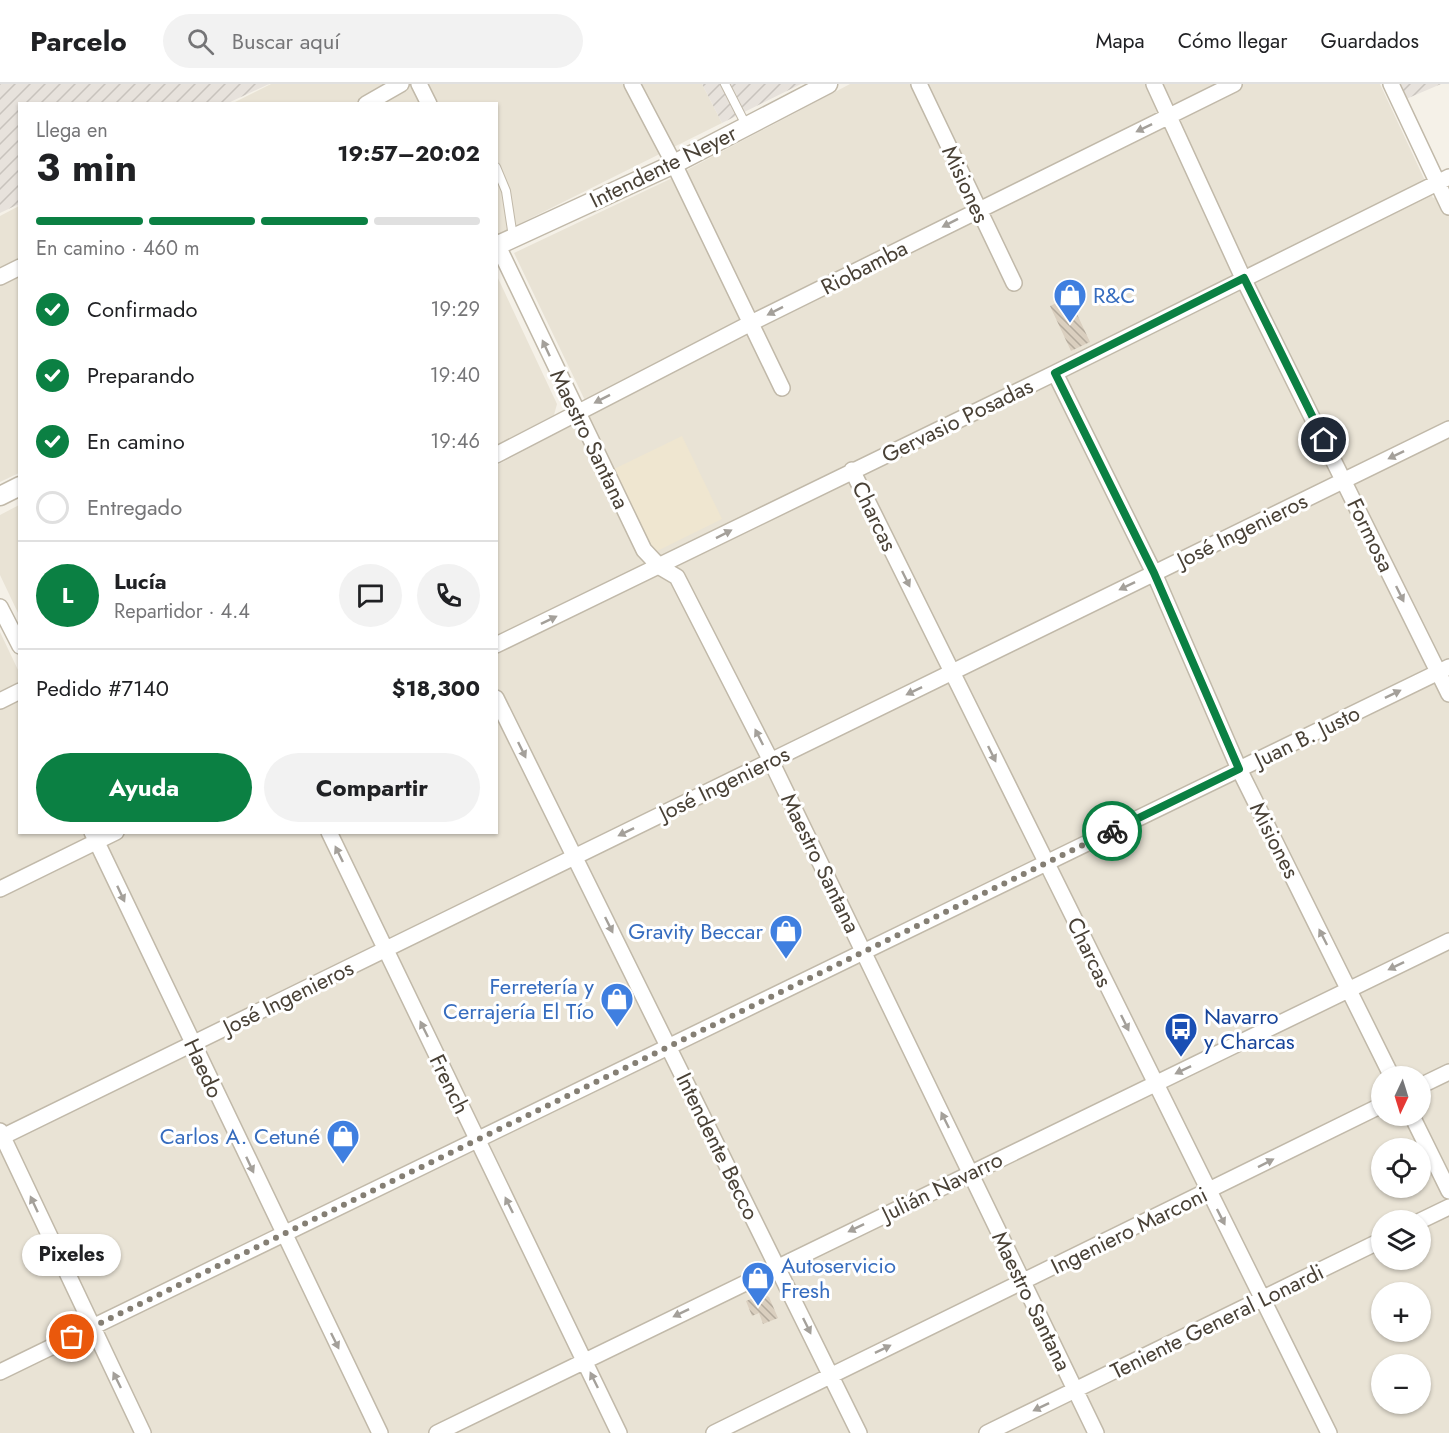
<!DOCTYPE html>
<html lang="es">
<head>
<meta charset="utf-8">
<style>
  body { margin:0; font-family:Jost,sans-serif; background:#f2f2f2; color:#202124; height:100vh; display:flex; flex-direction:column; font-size:22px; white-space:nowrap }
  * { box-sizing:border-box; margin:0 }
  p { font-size:20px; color:#757577 }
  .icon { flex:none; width:33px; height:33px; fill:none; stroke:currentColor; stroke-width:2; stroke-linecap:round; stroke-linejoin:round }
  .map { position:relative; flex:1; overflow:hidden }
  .drawer { position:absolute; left:18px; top:18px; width:480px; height:732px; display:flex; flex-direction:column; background:#fff; border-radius:0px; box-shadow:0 2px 4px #0004 }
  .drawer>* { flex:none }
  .needle { width:39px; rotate:184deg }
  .tools { position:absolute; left:1371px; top:982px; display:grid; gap:12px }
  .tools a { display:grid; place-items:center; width:60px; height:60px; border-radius:50%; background:#fff; box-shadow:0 2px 4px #0004; font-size:30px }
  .pin { position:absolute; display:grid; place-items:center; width:51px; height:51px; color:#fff; margin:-26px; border:3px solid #fff; border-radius:50%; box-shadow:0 2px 6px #0007 }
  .courier { position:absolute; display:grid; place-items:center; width:60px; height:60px; margin:-30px; border:4px solid #0b8043; border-radius:50%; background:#fff; color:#222; box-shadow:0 2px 8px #0007 }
  .bubble { position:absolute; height:42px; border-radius:21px; background:#fff; box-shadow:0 2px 4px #0004; font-size:20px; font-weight:700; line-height:42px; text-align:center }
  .headline em { font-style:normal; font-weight:700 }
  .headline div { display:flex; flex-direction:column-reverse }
  .headline { display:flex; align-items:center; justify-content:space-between; height:102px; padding:0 18px }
  h1 { font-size:39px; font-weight:700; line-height:45px }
  .bar { display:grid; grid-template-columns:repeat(4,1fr); gap:9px 6px; align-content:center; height:72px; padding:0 18px }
  .bar i { height:8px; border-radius:4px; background:#e0e0e0 }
  .bar .current { background:#0b8043 }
  .bar p { grid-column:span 4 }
  .line { display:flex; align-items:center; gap:15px; padding:0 18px; border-top:2px solid #e0e0e0 }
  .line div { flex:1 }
  .round { display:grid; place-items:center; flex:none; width:63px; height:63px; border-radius:32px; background:#f2f2f2 }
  ol { padding:0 18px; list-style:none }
  li { display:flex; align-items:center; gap:18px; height:66px }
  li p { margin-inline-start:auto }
  li .icon { padding:6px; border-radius:50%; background:#0b8043; color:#fff; stroke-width:4 }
  li:last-child { color:#757577 }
  li i { width:33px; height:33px; border:3px solid #e0e0e0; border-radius:50% }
  .action { display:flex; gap:12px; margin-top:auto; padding:12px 18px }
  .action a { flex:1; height:69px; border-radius:36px; background:#0b8043; color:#fff; font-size:24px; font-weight:700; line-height:69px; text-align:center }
  .action a+a { background:#f2f2f2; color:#202124 }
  header { display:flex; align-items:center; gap:36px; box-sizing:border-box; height:84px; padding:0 30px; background:#fff; border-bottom:2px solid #e0e0e0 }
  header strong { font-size:28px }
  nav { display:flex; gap:33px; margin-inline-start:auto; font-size:21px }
  .search { width:420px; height:54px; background:#f2f2f2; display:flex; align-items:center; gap:15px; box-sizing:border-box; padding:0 21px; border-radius:33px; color:#757577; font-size:22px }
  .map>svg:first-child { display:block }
  .residential { fill:#e9e3d5; fill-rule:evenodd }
  .industrial { fill:url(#industrial-furrows) }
  .education { fill:#efe6d0 }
  .building { fill:url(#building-back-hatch) }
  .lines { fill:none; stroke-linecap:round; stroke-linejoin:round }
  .service-casing { stroke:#c1b9a9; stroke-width:10 }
  .minor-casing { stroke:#c1b9a9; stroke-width:18 }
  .tertiary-casing { stroke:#c1b9a9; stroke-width:21 }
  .service { stroke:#fff; stroke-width:8 }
  .minor { stroke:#fff; stroke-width:15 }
  .tertiary { stroke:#fff; stroke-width:18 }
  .oneway { fill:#a4a09a }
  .done { stroke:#857f74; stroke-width:6; stroke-dasharray:0 10.8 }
  .route { stroke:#0b8043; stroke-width:8 }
  .labels { text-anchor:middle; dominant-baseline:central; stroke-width:6; stroke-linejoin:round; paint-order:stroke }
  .street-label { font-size:22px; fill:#494136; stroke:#fff }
  .shop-label { font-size:22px; fill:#366cbe; stroke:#fff; text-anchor:end }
  .transit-label { font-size:22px; fill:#164399; stroke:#fff; text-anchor:start }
</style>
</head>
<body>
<header>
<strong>Parcelo</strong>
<div class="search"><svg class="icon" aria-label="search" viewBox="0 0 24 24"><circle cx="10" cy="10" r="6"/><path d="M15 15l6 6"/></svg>Buscar aquí</div>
<nav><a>Mapa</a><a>Cómo llegar</a><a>Guardados</a></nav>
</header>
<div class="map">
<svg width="1449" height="1349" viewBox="0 0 1449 1349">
  <defs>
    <pattern id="industrial-furrows" width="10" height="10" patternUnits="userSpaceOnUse" patternTransform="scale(1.5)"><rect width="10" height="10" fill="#e7e2dc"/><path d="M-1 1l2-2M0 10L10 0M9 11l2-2" fill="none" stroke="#c8c3bd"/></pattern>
    <pattern id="building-back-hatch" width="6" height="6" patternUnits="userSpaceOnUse" patternTransform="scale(1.5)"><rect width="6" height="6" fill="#dacfbf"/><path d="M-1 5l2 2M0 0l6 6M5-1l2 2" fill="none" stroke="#b3aa9c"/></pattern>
  </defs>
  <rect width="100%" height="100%" fill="#f5f1e8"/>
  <path class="residential" d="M271 0H702L722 39 497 151 496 20H231Z
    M850 0H1380L1433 114 1449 107V1349H0V548L19 588 20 748H496L497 381 592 331 514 169 668 96ZM1382 993H1420V1032H1382ZM1382 1065H1420V1104H1382ZM1382 1137H1420V1176H1382ZM1382 1209H1420V1248H1382ZM1382 1281H1420V1320H1382Z
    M19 122V389L0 398V132Z
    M497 192 557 320 554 331 497 361Z
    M19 421V531L0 491V431Z"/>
  <path class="industrial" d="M0 0H269L228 19 20 20 19 120 0 129Z
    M702 0H801L722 39Z
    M1398 0H1441L1406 15Z"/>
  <path class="education" d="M682 352 722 435 653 469 612 386Z"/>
  <path class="building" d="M1069 213 1090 258 1071 267 1050 222Z
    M763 1210 769 1213 778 1234 763 1240 759 1229 752 1232 746 1217Z"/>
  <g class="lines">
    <g class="service-casing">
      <path id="service" d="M725 0 746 41
        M496 83 506 107 513 153"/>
    </g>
    <g class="minor-casing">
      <path id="minor" d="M419 0 429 20
        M632 0 674 80 782 304
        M919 0 1014 199
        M1154 0 1243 194 1449 610
        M1391 0 1449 123
        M366 20 401 0
        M496 158 644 466 660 483 677 493 771 677 1096 1349
        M0 193 20 183
        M1055 289 1154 489 1239 685 1392 993
        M496 371 751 239 1234 0
        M852 386 1329 1349
        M0 523 20 562
        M496 561 1055 289 1449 93
        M496 614 859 1349
        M0 617 20 607
        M92 748 380 1349
        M329 748 619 1349
        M0 805 116 748
        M1420 1002 1449 988
        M1412 1032 1449 1107
        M0 1047 143 1349
        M0 1054 1449 345
        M1420 1137 1449 1123
        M0 1288 1449 583
        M437 1349 1449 857
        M714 1349 1382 1021
        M987 1349 1382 1156"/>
    </g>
    <g class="tertiary-casing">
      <path id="tertiary" d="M496 162 674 80 828 0
        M0 412 20 402"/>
    </g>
    <use href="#service" class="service"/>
    <use href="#minor" class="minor"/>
    <use href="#tertiary" class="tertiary"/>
  </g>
  <defs><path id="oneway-solid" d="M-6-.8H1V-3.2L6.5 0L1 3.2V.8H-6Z" transform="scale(1.5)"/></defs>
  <g class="oneway">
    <use href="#oneway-solid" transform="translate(1144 44) rotate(154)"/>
    <use href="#oneway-solid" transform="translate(950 139) rotate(153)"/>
    <use href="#oneway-solid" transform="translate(775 227) rotate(153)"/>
    <use href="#oneway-solid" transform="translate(546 264) rotate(-115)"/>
    <use href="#oneway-solid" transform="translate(602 315) rotate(153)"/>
    <use href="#oneway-solid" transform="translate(1396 371) rotate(154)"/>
    <use href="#oneway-solid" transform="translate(724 450) rotate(-27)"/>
    <use href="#oneway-solid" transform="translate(906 495) rotate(64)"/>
    <use href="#oneway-solid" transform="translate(1127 502) rotate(154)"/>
    <use href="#oneway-solid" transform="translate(1400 510) rotate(64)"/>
    <use href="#oneway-solid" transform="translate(549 536) rotate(-26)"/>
    <use href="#oneway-solid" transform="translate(914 607) rotate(154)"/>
    <use href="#oneway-solid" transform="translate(1393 610) rotate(-26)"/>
    <use href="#oneway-solid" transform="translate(759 653) rotate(-117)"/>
    <use href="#oneway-solid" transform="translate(522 666) rotate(64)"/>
    <use href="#oneway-solid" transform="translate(992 670) rotate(64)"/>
    <use href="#oneway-solid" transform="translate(626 748) rotate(154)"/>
    <use href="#oneway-solid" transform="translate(339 770) rotate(-116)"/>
    <use href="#oneway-solid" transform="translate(121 810) rotate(65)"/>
    <use href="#oneway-solid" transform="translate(609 841) rotate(64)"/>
    <use href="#oneway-solid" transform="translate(1323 853) rotate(-117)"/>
    <use href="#oneway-solid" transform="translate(1396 882) rotate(154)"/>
    <use href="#oneway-solid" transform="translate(1125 939) rotate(64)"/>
    <use href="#oneway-solid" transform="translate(424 945) rotate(-116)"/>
    <use href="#oneway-solid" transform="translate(1183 986) rotate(154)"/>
    <use href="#oneway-solid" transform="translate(945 1036) rotate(-116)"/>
    <use href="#oneway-solid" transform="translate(1266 1079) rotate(-27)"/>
    <use href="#oneway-solid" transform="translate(250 1081) rotate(65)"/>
    <use href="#oneway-solid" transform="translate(34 1120) rotate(-115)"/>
    <use href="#oneway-solid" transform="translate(509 1121) rotate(-116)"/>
    <use href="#oneway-solid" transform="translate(1221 1133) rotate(63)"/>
    <use href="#oneway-solid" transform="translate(856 1144) rotate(154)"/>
    <use href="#oneway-solid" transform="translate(681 1229) rotate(154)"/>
    <use href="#oneway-solid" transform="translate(807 1242) rotate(64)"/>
    <use href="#oneway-solid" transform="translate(335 1257) rotate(64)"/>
    <use href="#oneway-solid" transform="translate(883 1265) rotate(-26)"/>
    <use href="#oneway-solid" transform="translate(117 1296) rotate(-116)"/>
    <use href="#oneway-solid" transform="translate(594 1296) rotate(-116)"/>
    <use href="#oneway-solid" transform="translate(1041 1323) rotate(154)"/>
  </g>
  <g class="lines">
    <path class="done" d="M72 1253 1112 747"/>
    <path class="route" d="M1112 747 1239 685 1154 489 1055 289 1244 194 1324 356"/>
  </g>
  <defs>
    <g id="shop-pin" transform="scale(1.725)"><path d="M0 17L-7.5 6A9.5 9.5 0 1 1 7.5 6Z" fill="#3f7fe0" stroke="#fff"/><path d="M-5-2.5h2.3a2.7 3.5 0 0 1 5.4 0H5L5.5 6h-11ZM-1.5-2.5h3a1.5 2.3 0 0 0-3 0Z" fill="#fff"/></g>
    <g id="bus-pin" transform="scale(1.725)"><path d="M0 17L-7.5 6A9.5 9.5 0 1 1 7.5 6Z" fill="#1a4fb4" stroke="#fff"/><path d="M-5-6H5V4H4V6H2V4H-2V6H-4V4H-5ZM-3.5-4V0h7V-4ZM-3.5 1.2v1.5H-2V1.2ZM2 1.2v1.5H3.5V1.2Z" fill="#fff"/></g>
  </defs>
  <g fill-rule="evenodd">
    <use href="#shop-pin" x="1070" y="211"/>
    <use href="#shop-pin" x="786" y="847"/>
    <use href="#shop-pin" x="617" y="915"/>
    <use href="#bus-pin" x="1181" y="945"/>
    <use href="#shop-pin" x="343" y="1052"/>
    <use href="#shop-pin" x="758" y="1194"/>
  </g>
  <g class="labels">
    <g class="street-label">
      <text transform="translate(663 82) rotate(-26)">Intendente Neyer</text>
      <text transform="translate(966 100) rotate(65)">Misiones</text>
      <text transform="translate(864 183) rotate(-27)">Riobamba</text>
      <text transform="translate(957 336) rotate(-26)">Gervasio Posadas</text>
      <text transform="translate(590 355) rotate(64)">Maestro Santana</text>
      <text transform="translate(875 432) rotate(64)">Charcas</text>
      <text transform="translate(1242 446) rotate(-26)">José Ingenieros</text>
      <text transform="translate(1371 451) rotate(64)">Formosa</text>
      <text transform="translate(1307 652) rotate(-26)">Juan B. Justo</text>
      <text transform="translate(724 699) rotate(-26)">José Ingenieros</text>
      <text transform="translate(1275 756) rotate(63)">Misiones</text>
      <text transform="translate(821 779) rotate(64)">Maestro Santana</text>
      <text transform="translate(1090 868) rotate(64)">Charcas</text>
      <text transform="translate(288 913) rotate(-26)">José Ingenieros</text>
      <text transform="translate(204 984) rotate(65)">Haedo</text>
      <text transform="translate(450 1000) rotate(64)">French</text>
      <text transform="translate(718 1062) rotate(64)">Intendente Becco</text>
      <text transform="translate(942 1102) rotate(-26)">Julián Navarro</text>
      <text transform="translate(1129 1146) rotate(-26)">Ingeniero Marconi</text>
      <text transform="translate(1032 1217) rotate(64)">Maestro Santana</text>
      <text transform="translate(1217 1237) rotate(-26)">Teniente General Lonardi</text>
    </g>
    <g class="shop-label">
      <text x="1093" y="211" text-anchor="start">R&amp;C</text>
      <text x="763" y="847">Gravity Beccar</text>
      <text x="594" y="902">Ferretería y<tspan x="594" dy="25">Cerrajería El Tío</tspan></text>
      <text x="320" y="1052">Carlos A. Cetuné</text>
      <text x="781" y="1181" text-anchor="start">Autoservicio<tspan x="781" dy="25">Fresh</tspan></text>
    </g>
    <g class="transit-label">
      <text x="1204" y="932">Navarro<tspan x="1204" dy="25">y Charcas</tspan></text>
    </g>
  </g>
</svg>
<div class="tools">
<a><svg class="needle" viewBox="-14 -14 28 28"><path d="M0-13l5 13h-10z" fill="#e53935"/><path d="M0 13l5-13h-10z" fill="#757577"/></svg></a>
<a><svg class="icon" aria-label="locate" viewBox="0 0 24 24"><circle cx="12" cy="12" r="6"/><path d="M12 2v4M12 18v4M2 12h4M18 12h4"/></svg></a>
<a><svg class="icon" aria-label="layers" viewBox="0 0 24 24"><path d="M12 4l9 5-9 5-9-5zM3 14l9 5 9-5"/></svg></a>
<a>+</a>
<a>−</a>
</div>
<div class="pin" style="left:72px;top:1253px;background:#ea580c"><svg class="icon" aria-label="bag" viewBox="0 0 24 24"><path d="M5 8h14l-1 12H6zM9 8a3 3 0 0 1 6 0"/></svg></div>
<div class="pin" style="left:1324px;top:356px;background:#1f2937"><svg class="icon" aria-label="home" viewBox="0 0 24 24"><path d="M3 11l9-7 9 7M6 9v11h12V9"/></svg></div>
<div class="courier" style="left:1112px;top:747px"><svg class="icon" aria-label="bike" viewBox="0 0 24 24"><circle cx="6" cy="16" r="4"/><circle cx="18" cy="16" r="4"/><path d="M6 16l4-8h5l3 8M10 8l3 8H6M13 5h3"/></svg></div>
<div class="bubble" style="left:22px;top:1150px;width:99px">Pixeles</div>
<section class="drawer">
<div class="headline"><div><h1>3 min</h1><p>Llega en</p></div><em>19:57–20:02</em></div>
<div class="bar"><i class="current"></i><i class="current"></i><i class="current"></i><i></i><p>En camino · 460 m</p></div>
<ol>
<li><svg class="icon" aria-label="check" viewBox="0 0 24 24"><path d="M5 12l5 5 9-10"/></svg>Confirmado<p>19:29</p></li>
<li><svg class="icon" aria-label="check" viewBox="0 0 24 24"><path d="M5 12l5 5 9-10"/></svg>Preparando<p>19:40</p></li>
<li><svg class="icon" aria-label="check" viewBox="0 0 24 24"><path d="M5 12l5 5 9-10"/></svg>En camino<p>19:46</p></li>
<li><i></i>Entregado</li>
</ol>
<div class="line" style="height:108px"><b class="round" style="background:#0b8043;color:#fff">L</b><div><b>Lucía</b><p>Repartidor · 4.4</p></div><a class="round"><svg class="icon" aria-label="chat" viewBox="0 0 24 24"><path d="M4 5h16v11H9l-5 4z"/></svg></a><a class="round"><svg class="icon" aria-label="phone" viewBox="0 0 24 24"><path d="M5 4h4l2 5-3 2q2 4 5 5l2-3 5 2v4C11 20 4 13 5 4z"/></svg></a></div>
<div class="line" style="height:78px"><div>Pedido #7140</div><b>$18,300</b></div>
<div class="action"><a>Ayuda</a><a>Compartir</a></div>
</section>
</div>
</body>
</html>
